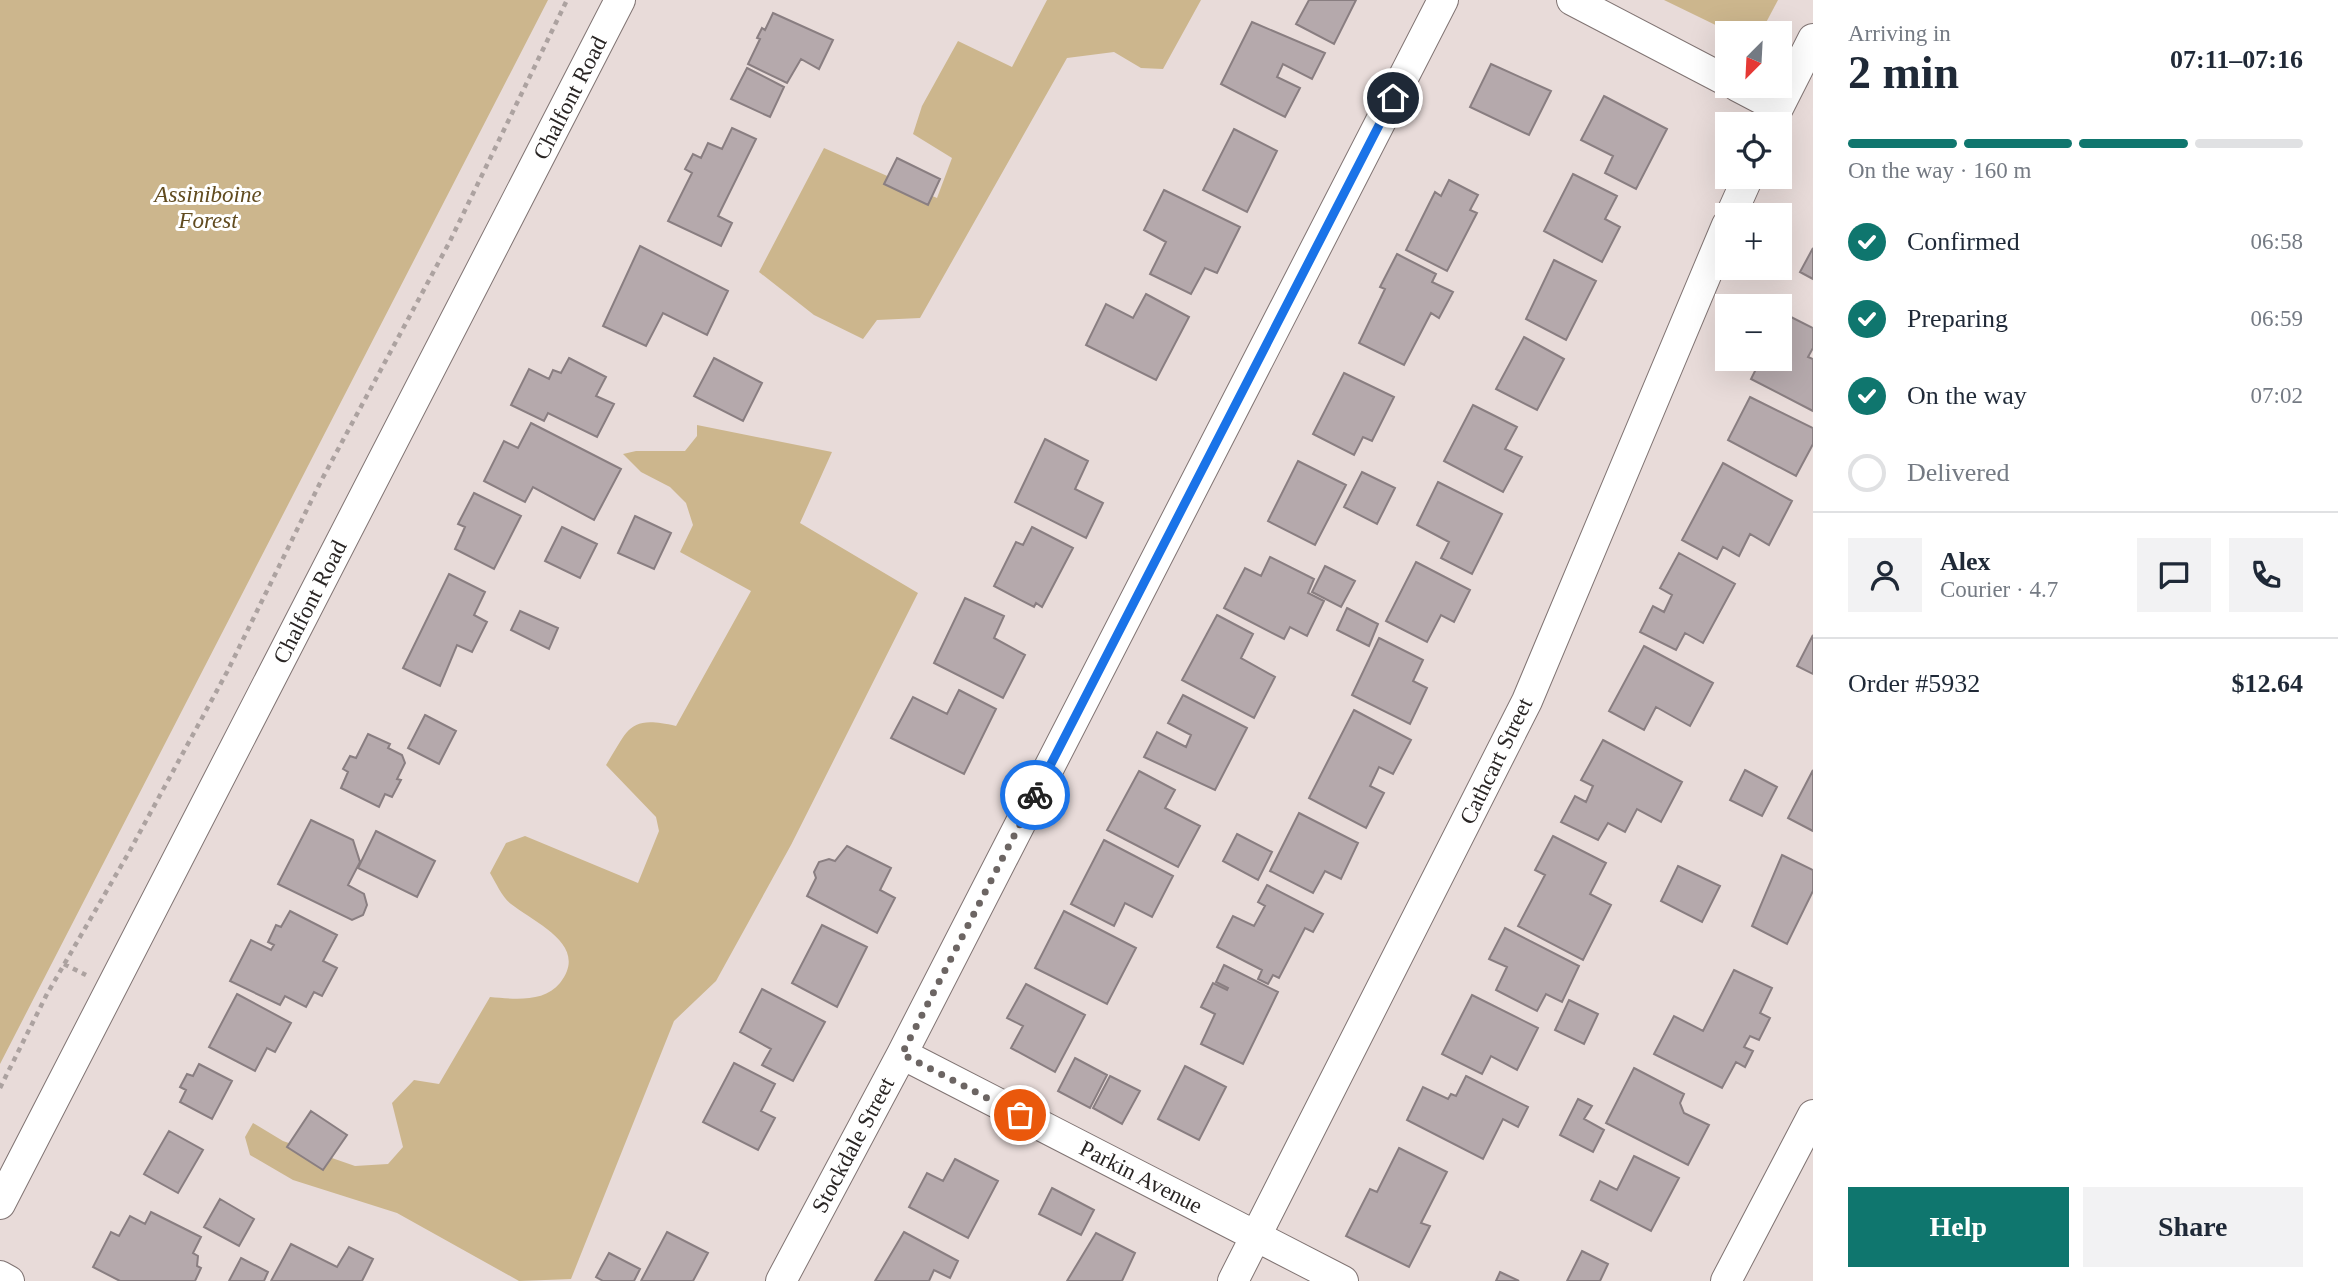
<!DOCTYPE html>
<html lang="en">
<head>
<meta charset="utf-8">
<style>
  body { margin:0; font-family:Georgia,serif; background:#f2f2f3; color:#1f2937; height:100vh; display:flex; flex-direction:column; font-size:26px; white-space:nowrap }
  * { box-sizing:border-box; margin:0 }
  p { font-size:23px; color:#747a83 }
  .icon { flex:none; width:38px; height:38px; fill:none; stroke:currentColor; stroke-width:2; stroke-linecap:round; stroke-linejoin:round }
  .map { position:relative; flex:1; overflow:hidden }
  .drawer { display:flex; flex-direction:column; background:#fff; width:525px }
  .drawer>* { flex:none }
  .needle { width:46px; rotate:204deg }
  .tools { position:absolute; left:1715px; top:21px; display:grid; gap:14px }
  .tools a { display:grid; place-items:center; width:77px; height:77px; border-radius:0px; background:#fff; box-shadow:0 7px 28px #0002; font-size:35px }
  .pin { position:absolute; display:grid; place-items:center; width:60px; height:60px; color:#fff; margin:-30px; border:4px solid #fff; border-radius:50%; box-shadow:0 2px 7px #0007 }
  .courier { position:absolute; display:grid; place-items:center; width:70px; height:70px; margin:-35px; border:5px solid #1a73e8; border-radius:50%; background:#fff; color:#222; box-shadow:0 2px 9px #0007 }
  .headline em { font-style:normal; font-weight:700 }
  .headline div { display:flex; flex-direction:column-reverse }
  .headline { display:flex; align-items:center; justify-content:space-between; height:119px; padding:0 35px }
  h1 { font-size:46px; font-weight:700; line-height:52px }
  .bar { display:grid; grid-template-columns:repeat(4,1fr); gap:10px 7px; align-content:center; height:84px; padding:0 35px }
  .bar i { height:9px; border-radius:5px; background:#e0e1e3 }
  .bar .selected { background:#0f766e }
  .bar p { grid-column:span 4 }
  .line { display:flex; align-items:center; gap:18px; padding:0 35px; border-top:2px solid #e0e1e3 }
  .line div { flex:1 }
  .round { display:grid; place-items:center; flex:none; width:74px; height:74px; border-radius:0px; background:#f2f2f3 }
  ol { padding:0 35px; list-style:none }
  li { display:flex; align-items:center; gap:21px; height:77px }
  li p { margin-inline-start:auto }
  li .icon { padding:7px; border-radius:50%; background:#0f766e; color:#fff; stroke-width:4 }
  li:last-child { color:#747a83 }
  li i { width:38px; height:38px; border:4px solid #e0e1e3; border-radius:50% }
  .button { display:flex; gap:14px; margin-top:auto; padding:14px 35px }
  .button a { flex:1; height:80px; border-radius:0px; background:#0f766e; color:#fff; font-size:28px; font-weight:700; line-height:80px; text-align:center }
  .button a+a { background:#f2f2f3; color:#1f2937 }
  main { display:flex; flex:1; min-height:0 }
  .map>svg:first-child { display:block }
  .green { fill:#ccb68d }
  .building { fill:#b5a9ac; stroke:#897e81; stroke-width:2 }
  .lines { fill:none; stroke-linecap:round; stroke-linejoin:round }
  .street-casing { stroke:#807473; stroke-width:32 }
  .path { stroke:#aca2a0; stroke-width:4.5; stroke-dasharray:5 5; stroke-linecap:butt }
  .street { stroke:#fff; stroke-width:30 }
  .done { stroke:#6c6563; stroke-width:7; stroke-dasharray:0 12.6 }
  .route { stroke:#1a73e8; stroke-width:9 }
  .labels { text-anchor:middle; dominant-baseline:central; stroke-width:6; stroke-linejoin:round; paint-order:stroke }
  .street-label { font-size:23px; fill:#292524; stroke:#fff }
  .park-label { font-size:23px; font-style:italic; fill:#614b1f; stroke:#fff }
</style>
</head>
<body>
<main>
<div class="map">
<svg width="1813" height="1281" viewBox="0 0 1813 1281">
  <rect width="100%" height="100%" fill="#e8dbd9"/>
  <path class="green" d="M0 0H548L0 1064Z
    M1047 0H1201L1163 69 1141 68 1114 52 1067 58 920 318 877 320 863 339 814 315 759 272 824 148 937 198 952 158 913 134 922 106 958 41 1012 67Z
    M1664 0H1778L1761 32 1732 33Z
    M697 425 832 452 800 523 918 593 791 845 716 981 674 1021 571 1279 519 1281 397 1213 293 1180 250 1155 245 1137 253 1123 283 1141 355 1166 388 1164 403 1147 392 1103 414 1080 439 1084 490 997C513 999 544 1003 560 983 590 945 535 923 511 904 502 897 496 883 490 873L506 843 525 836 638 883 659 831 656 817 606 765C629 729 628 715 676 726L751 591 680 552 693 525 686 503 670 487 641 472 623 454 636 451H685L697 436Z"/>
  <path class="building" d="M1309 0H1356L1334 44 1296 24Z
    M773 13 833 40 819 69 801 59 787 83 748 64 760 39 757 38 762 28 765 30Z
    M1252 22 1325 53 1312 79 1283 64 1277 77 1300 88 1285 117 1221 84Z
    M1491 64 1551 91 1529 135 1470 107Z
    M747 68 784 87 770 117 731 99Z
    M1604 96 1667 129 1636 189 1605 173 1613 156 1581 140Z
    M732 128 756 139 718 216 732 223 721 246 668 221 692 173 685 169 693 154 701 158 708 143 722 149Z
    M1234 129 1277 151 1247 212 1203 190Z
    M897 158 940 179 928 205 884 184Z
    M1573 174 1617 196 1605 219 1620 227 1602 262 1544 231Z
    M1449 180 1478 195 1470 210 1477 213 1447 271 1406 250 1435 192 1441 196Z
    M1164 190 1240 227 1217 273 1205 268 1191 294 1150 274 1166 242 1144 230Z
    M640 246 728 291 707 335 663 313 646 346 603 326Z
    M1813 248V279L1800 272Z
    M1397 254 1436 274 1432 282 1453 292 1439 318 1431 313 1404 365 1359 343 1385 289 1380 287Z
    M1554 260 1596 281 1566 340 1526 319Z
    M1146 294 1189 317 1156 380 1086 345 1106 304 1133 318Z
    M1785 314 1813 328V348L1808 357 1813 359V411L1751 379 1761 359H1780V323Z
    M1524 337 1564 359 1537 410 1496 389Z
    M569 358 606 377 596 396 614 404 597 437 548 413 544 421 511 405 529 369 549 379 553 370 561 373Z
    M714 358 762 383 743 421 694 396Z
    M1344 373 1394 397 1372 441 1363 437 1354 455 1313 434Z
    M1750 397 1813 428V444L1796 476 1728 440Z
    M1473 405 1517 427 1505 449 1522 457 1503 492 1444 461Z
    M531 423 621 469 594 520 533 487 525 502 484 481 504 441 518 448Z
    M1045 439 1088 461 1075 489 1103 503 1086 538 1015 502Z
    M1298 461 1346 485 1315 545 1268 521Z
    M1723 463 1792 501 1769 545 1750 534 1739 556 1723 547 1717 559 1682 540Z
    M1362 472 1395 488 1377 524 1344 507Z
    M1438 482 1502 514 1472 574 1441 558 1449 542 1417 525Z
    M474 493 521 516 494 569 455 549 465 527 458 524Z
    M635 516 671 533 654 569 618 553Z
    M562 527 597 544 580 578 545 561Z
    M1032 527 1073 548 1042 607 1036 603 1034 607 994 586 1016 542 1023 545Z
    M1679 553 1735 584 1703 643 1685 633 1676 650 1640 632 1653 606 1664 612 1672 595 1660 588Z
    M1270 557 1314 579 1308 593 1324 601 1307 636 1290 627 1284 639 1224 608 1245 568 1261 576Z
    M1416 562 1470 590 1454 622 1441 615 1427 642 1386 621Z
    M1325 566 1355 581 1341 607 1312 592Z
    M449 574 485 592 474 615 487 622 472 652 457 645 440 686 403 668Z
    M965 598 1004 616 994 638 1025 655 1003 698 934 663Z
    M1347 608 1378 624 1369 646 1337 630Z
    M520 611 558 628 549 649 511 630Z
    M1217 615 1253 634 1241 658 1275 677 1254 718 1182 680Z
    M1813 635V674L1797 666Z
    M1379 638 1423 660 1413 681 1427 688 1410 724 1352 695Z
    M1644 646 1713 683 1690 726 1656 707 1644 730 1609 711Z
    M959 690 996 709 964 774 891 738 913 697 947 714Z
    M1183 695 1247 728 1215 790 1144 757 1157 732 1186 747 1191 735 1168 723Z
    M1354 710 1411 740 1393 774 1379 767 1370 786 1384 793 1366 828 1309 798Z
    M425 715 456 731 439 764 408 748Z
    M368 734 390 744 388 748 402 755 405 763 397 779 401 780 392 797 385 794 379 807 341 788 348 772 343 769 350 756 356 758Z
    M1603 740 1682 782 1661 822 1637 809 1625 832 1608 823 1598 840 1561 822 1575 796 1586 802 1593 786 1581 780Z
    M1745 770 1777 787 1762 816 1730 800Z
    M1813 770V831L1788 818Z
    M1139 771 1175 790 1165 808 1200 826 1178 867 1107 830Z
    M1299 813 1358 843 1341 879 1325 871 1313 893 1270 871Z
    M311 820 353 840 360 862 348 885 364 894 367 905 363 915 352 920 278 884Z
    M376 831 435 861 417 897 358 868Z
    M1237 834 1272 852 1258 880 1223 861Z
    M1553 836 1606 863 1590 894 1611 905 1583 960 1518 926 1545 875 1535 870Z
    M1104 840 1173 876 1152 917 1125 903 1114 926 1071 904Z
    M847 846 891 868 880 890 895 898 877 933 807 896 816 878 814 872 819 862 829 859 835 861Z
    M1782 855 1813 870V891L1787 944 1752 926Z
    M1678 866 1720 886 1702 922 1661 901Z
    M1267 885 1323 914 1313 932 1305 928 1279 978 1273 975 1268 984 1258 979 1262 970 1217 947 1233 916 1254 926 1265 906 1258 902Z
    M290 911 337 935 323 961 337 968 322 996 314 992 306 1007 285 996 280 1005 230 981 251 940 271 950 274 945 268 942 276 925 281 927Z
    M1064 911 1136 948 1107 1004 1035 968Z
    M822 925 867 947 837 1007 792 983Z
    M1505 928 1579 966 1562 1002 1546 994 1537 1011 1496 990 1507 967 1489 959Z
    M1224 965 1278 992 1243 1064 1201 1044 1215 1014 1201 1007 1213 983 1227 990 1228 988 1216 982Z
    M1734 970 1772 988 1760 1013 1770 1018 1759 1040 1750 1036 1744 1047 1753 1051 1745 1067 1736 1062 1722 1088 1654 1054 1674 1016 1703 1031Z
    M1026 984 1085 1015 1055 1072 1011 1048 1023 1026 1007 1018Z
    M762 989 825 1022 793 1081 762 1065 771 1049 740 1032Z
    M237 994 291 1023 275 1052 267 1048 255 1071 209 1047Z
    M1472 995 1538 1028 1517 1070 1491 1056 1482 1074 1442 1054Z
    M1569 1000 1598 1014 1584 1044 1555 1030Z
    M1075 1058 1107 1075 1090 1108 1058 1091Z
    M734 1063 775 1084 761 1111 775 1118 758 1150 703 1122Z
    M199 1064 232 1081 212 1119 180 1102 186 1090 180 1087 187 1074 193 1076Z
    M1185 1066 1226 1087 1199 1140 1158 1119Z
    M1634 1068 1684 1094 1680 1103 1684 1113 1709 1125 1688 1165 1606 1123Z
    M1110 1076 1140 1091 1122 1124 1093 1108Z
    M1466 1076 1528 1107 1518 1127 1503 1119 1483 1159 1407 1120 1423 1087 1448 1099 1451 1094 1456 1096Z
    M1578 1099 1592 1106 1584 1119 1604 1130 1593 1152 1560 1135Z
    M311 1111 347 1135 323 1170 287 1147Z
    M169 1131 203 1150 178 1193 144 1174Z
    M1399 1148 1447 1172 1421 1223 1430 1226 1409 1267 1346 1236 1370 1189 1377 1192Z
    M1634 1156 1679 1178 1651 1231 1591 1200 1600 1181 1617 1190Z
    M955 1159 998 1181 968 1238 909 1207 927 1173 943 1181Z
    M1052 1188 1094 1210 1081 1235 1039 1214Z
    M220 1199 254 1219 239 1246 204 1227Z
    M151 1212 201 1237 193 1253 198 1256 197 1266 201 1268 195 1281H120L93 1267 111 1232 119 1236 130 1216 145 1224Z
    M667 1232 708 1253 693 1281H641Z
    M904 1232 958 1261 950 1278 934 1270 929 1281H875Z
    M1096 1233 1135 1253 1122 1281H1067Z
    M291 1244 337 1267 349 1247 373 1259 362 1281H271Z
    M1582 1251 1608 1264 1600 1281H1567Z
    M609 1253 640 1269 634 1281H603L596 1277Z
    M241 1258 268 1272 264 1281H229Z
    M1500 1272 1519 1281H1496Z"/>
  <g class="lines">
    <g class="street-casing">
      <path id="street" d="M1572 0 1727 81
        M1737 86 1777 107
        M1770 124 1813 39
        M1731 215 1748 177
        M902 1054 1343 1281
        M0 1204 620 0
        M0 1276 9 1281
        M781 1281 902 1054 1443 0
        M1233 1281 1527 701 1727 225
        M1726 1281 1813 1115"/>
    </g>
    <path class="path" d="M64 964 86 975
      M0 1088 47 994 128 854 227 672 321 481 449 243 567 0"/>
    <use href="#street" class="street"/>
  </g>
  <g class="lines">
    <path class="done" d="M1020 1115 902 1054 1035 795"/>
    <path class="route" d="M1035 795 1393 98"/>
  </g>
  <g class="labels">
    <g class="street-label">
      <text transform="translate(570 98) rotate(-63)">Chalfont Road</text>
      <text transform="translate(310 602) rotate(-63)">Chalfont Road</text>
      <text transform="translate(1496 761) rotate(-64)">Cathcart Street</text>
      <text transform="translate(853 1145) rotate(-62)">Stockdale Street</text>
      <text transform="translate(1141 1177) rotate(27)">Parkin Avenue</text>
    </g>
    <g class="park-label">
      <text x="208" y="194">Assiniboine<tspan x="208" dy="26">Forest</tspan></text>
    </g>
  </g>
</svg>
<div class="tools">
<a><svg class="needle" viewBox="-14 -14 28 28"><path d="M0-13l5 13h-10z" fill="#e53935"/><path d="M0 13l5-13h-10z" fill="#747a83"/></svg></a>
<a><svg class="icon" aria-label="locate" viewBox="0 0 24 24"><circle cx="12" cy="12" r="6"/><path d="M12 2v4M12 18v4M2 12h4M18 12h4"/></svg></a>
<a>+</a>
<a>−</a>
</div>
<div class="pin" style="left:1020px;top:1115px;background:#ea580c"><svg class="icon" aria-label="bag" viewBox="0 0 24 24"><path d="M5 8h14l-1 12H6zM9 8a3 3 0 0 1 6 0"/></svg></div>
<div class="pin" style="left:1393px;top:98px;background:#1f2937"><svg class="icon" aria-label="home" viewBox="0 0 24 24"><path d="M3 11l9-7 9 7M6 9v11h12V9"/></svg></div>
<div class="courier" style="left:1035px;top:795px"><svg class="icon" aria-label="bike" viewBox="0 0 24 24"><circle cx="6" cy="16" r="4"/><circle cx="18" cy="16" r="4"/><path d="M6 16l4-8h5l3 8M10 8l3 8H6M13 5h3"/></svg></div>
</div>
<section class="drawer">
<div class="headline"><div><h1>2 min</h1><p>Arriving in</p></div><em>07:11–07:16</em></div>
<div class="bar"><i class="selected"></i><i class="selected"></i><i class="selected"></i><i></i><p>On the way · 160 m</p></div>
<ol>
<li><svg class="icon" aria-label="check" viewBox="0 0 24 24"><path d="M5 12l5 5 9-10"/></svg>Confirmed<p>06:58</p></li>
<li><svg class="icon" aria-label="check" viewBox="0 0 24 24"><path d="M5 12l5 5 9-10"/></svg>Preparing<p>06:59</p></li>
<li><svg class="icon" aria-label="check" viewBox="0 0 24 24"><path d="M5 12l5 5 9-10"/></svg>On the way<p>07:02</p></li>
<li><i></i>Delivered</li>
</ol>
<div class="line" style="height:126px"><a class="round"><svg class="icon" aria-label="person" viewBox="0 0 24 24"><circle cx="12" cy="8" r="4"/><path d="M4 21q1-7 8-7t8 7"/></svg></a><div><b>Alex</b><p>Courier · 4.7</p></div><a class="round"><svg class="icon" aria-label="chat" viewBox="0 0 24 24"><path d="M4 5h16v11H9l-5 4z"/></svg></a><a class="round"><svg class="icon" aria-label="phone" viewBox="0 0 24 24"><path d="M5 4h4l2 5-3 2q2 4 5 5l2-3 5 2v4C11 20 4 13 5 4z"/></svg></a></div>
<div class="line" style="height:91px"><div>Order #5932</div><b>$12.64</b></div>
<div class="button"><a>Help</a><a>Share</a></div>
</section>
</main>
</body>
</html>
